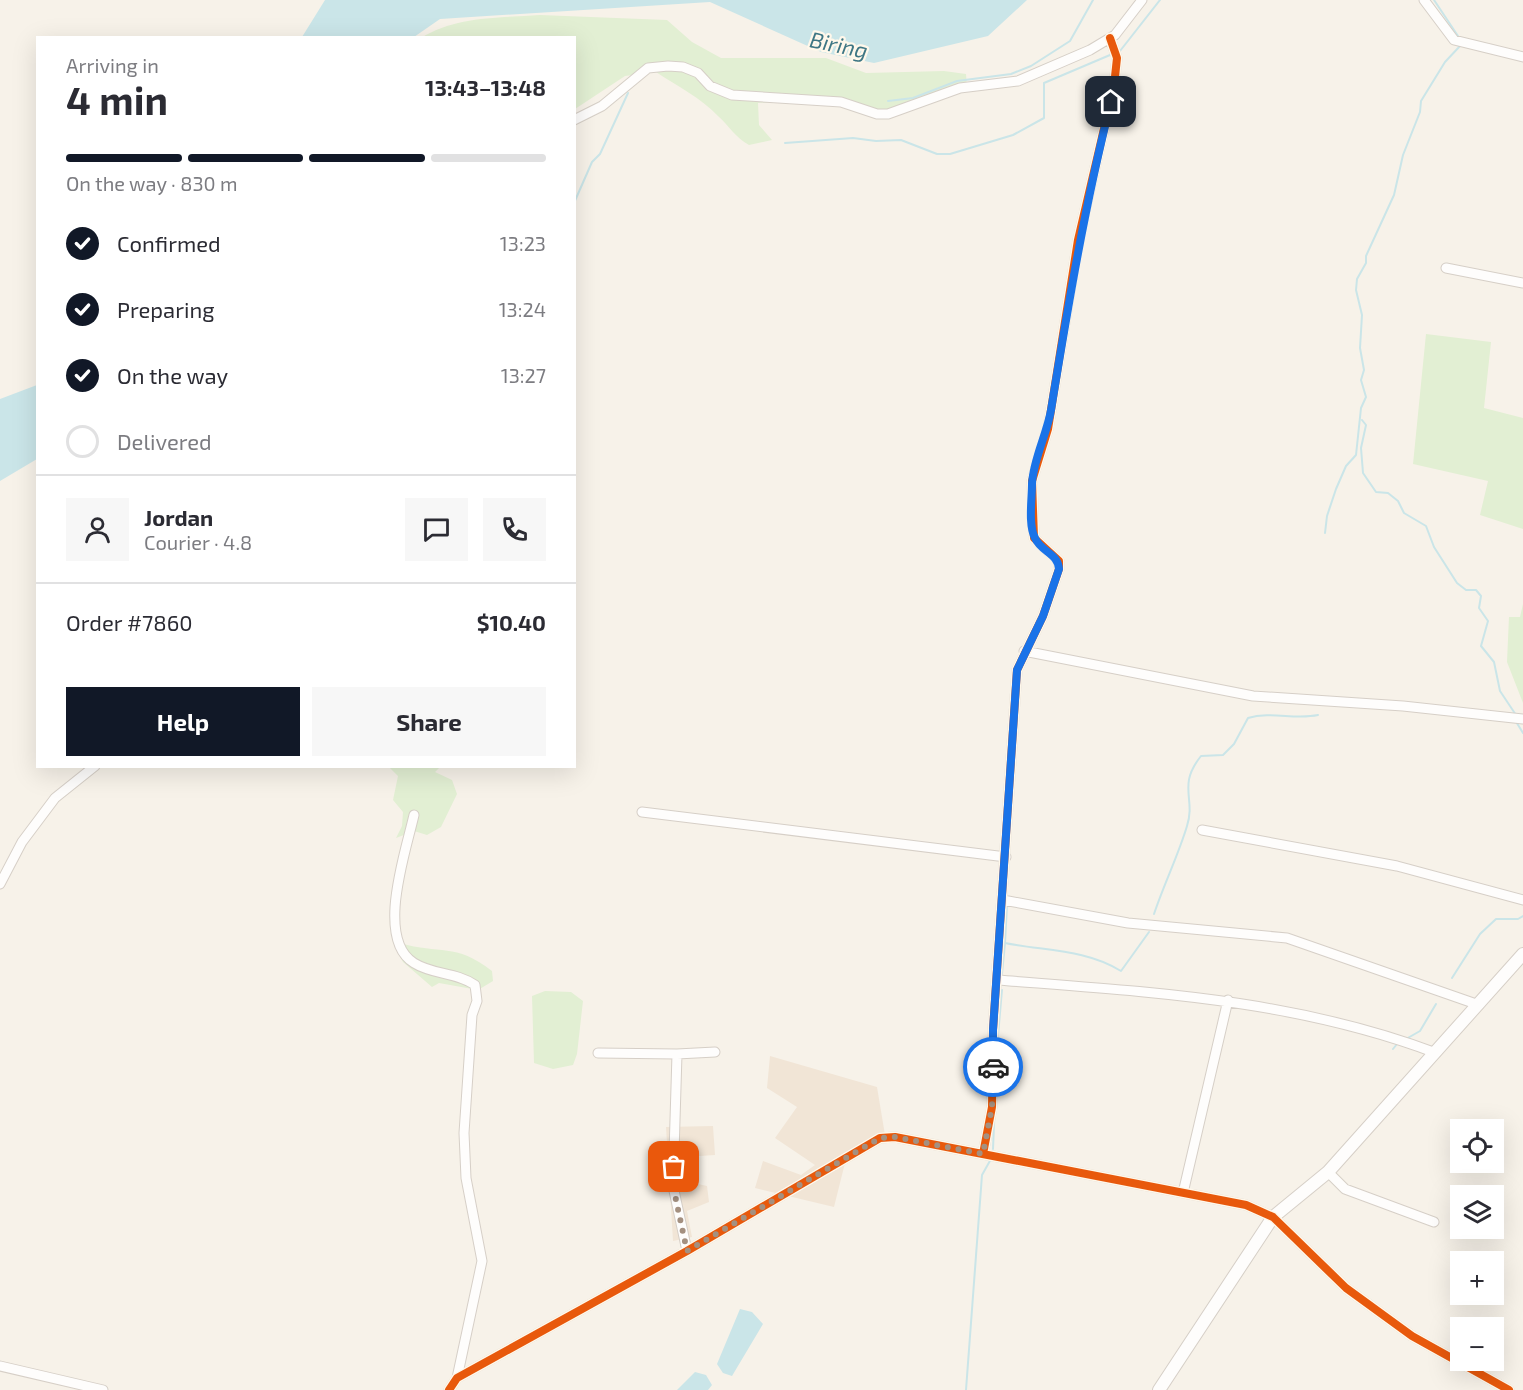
<!DOCTYPE html>
<html lang="en">
<head>
<meta charset="utf-8">
<style>
  body { margin:0; font-family:"Exo 2",sans-serif; background:#f7f7f7; color:#2b2b33; height:100vh; display:flex; flex-direction:column; font-size:22px; white-space:nowrap }
  * { box-sizing:border-box; margin:0 }
  p { font-size:20px; color:#7c7c81 }
  .icon { flex:none; width:33px; height:33px; fill:none; stroke:currentColor; stroke-width:2; stroke-linecap:round; stroke-linejoin:round }
  .map { position:relative; flex:1; overflow:hidden }
  .drawer { position:absolute; left:36px; top:36px; width:540px; height:732px; display:flex; flex-direction:column; background:#fff; border-radius:0px; box-shadow:0 6px 24px #0002 }
  .drawer>* { flex:none }
  .buttons { position:absolute; left:1450px; top:1119px; display:grid; gap:12px }
  .buttons a { display:grid; place-items:center; width:54px; height:54px; border-radius:0px; background:#fff; box-shadow:0 6px 24px #0002; font-size:30px }
  .pin { position:absolute; display:grid; place-items:center; width:51px; height:51px; color:#fff; margin:-26px; border-radius:12px; box-shadow:0 3px 9px #0006 }
  .courier { position:absolute; display:grid; place-items:center; width:60px; height:60px; margin:-30px; border:4px solid #1a73e8; border-radius:50%; background:#fff; color:#222; box-shadow:0 2px 8px #0007 }
  .head em { font-style:normal; font-weight:700 }
  .head div { display:flex; flex-direction:column-reverse }
  .head { display:flex; align-items:center; justify-content:space-between; height:102px; padding:0 30px }
  h1 { font-size:39px; font-weight:700; line-height:45px }
  .bar { display:grid; grid-template-columns:repeat(4,1fr); gap:9px 6px; align-content:center; height:72px; padding:0 30px }
  .bar i { height:8px; border-radius:4px; background:#e1e1e2 }
  .bar .on { background:#111827 }
  .bar p { grid-column:span 4 }
  .line { display:flex; align-items:center; gap:15px; padding:0 30px; border-top:2px solid #e1e1e2 }
  .line div { flex:1 }
  .round { display:grid; place-items:center; flex:none; width:63px; height:63px; border-radius:0px; background:#f7f7f7 }
  ol { padding:0 30px; list-style:none }
  li { display:flex; align-items:center; gap:18px; height:66px }
  li p { margin-inline-start:auto }
  li .icon { padding:6px; border-radius:50%; background:#111827; color:#fff; stroke-width:4 }
  li:last-child { color:#7c7c81 }
  li i { width:33px; height:33px; border:3px solid #e1e1e2; border-radius:50% }
  .button { display:flex; gap:12px; margin-top:auto; padding:12px 30px }
  .button a { flex:1; height:69px; border-radius:0px; background:#111827; color:#fff; font-size:24px; font-weight:700; line-height:69px; text-align:center }
  .button a+a { background:#f7f7f7; color:#2b2b33 }
  .map>svg:first-child { display:block }
  .residential { fill:#f1e5d6 }
  .green { fill:#e2efd3 }
  .water { fill:#cae5e8 }
  .lines { fill:none; stroke-linecap:round; stroke-linejoin:round }
  .stream { stroke:#cae5e8; stroke-width:2 }
  .minor-casing { stroke:#d6cfc7; stroke-width:11 }
  .tertiary-casing { stroke:#d6cfc7; stroke-width:14 }
  .minor { stroke:#fefdfc; stroke-width:9 }
  .tertiary { stroke:#fefdfc; stroke-width:12 }
  .cycleway-casing { stroke:#fff8eb; stroke-width:11 }
  .cycleway { stroke:#e8590c; stroke-width:8 }
  .done { stroke:#a49080; stroke-width:6; stroke-dasharray:0 10.8 }
  .route { stroke:#1a73e8; stroke-width:8 }
  .labels { text-anchor:middle; dominant-baseline:central; stroke-width:4.5; stroke-linejoin:round; paint-order:stroke }
  .water-label { font-size:22px; font-style:italic; fill:#3e7684; stroke:#fff8eb }
</style>
</head>
<body>
<div class="map">
<svg width="1523" height="1390" viewBox="0 0 1523 1390">
  <rect width="100%" height="100%" fill="#f7f2e9"/>
  <path class="residential" d="M770 1056 877 1087 886 1141 845 1163 834 1207 755 1188 763 1161 801 1175 815 1165 775 1138 797 1107 767 1088Z
    M713 1126 715 1155 670 1158 671 1178 707 1186 709 1202 687 1211 692 1237 673 1241 666 1127Z"/>
  <path class="green" d="M540 15 667 20 692 42 721 58H826L866 73 944 71 966 74 967 87 916 99 901 113 873 110 849 99 830 98 758 103 759 125 772 140 749 145C735 137 730 127 718 116 701 98 677 86 656 72L625 76 575 109 574 38H421C456 16 500 18 540 15Z
    M1426 334 1491 342 1484 408 1523 418V529L1480 515 1488 481 1413 464Z
    M1523 604V703L1507 662 1509 617H1520Z
    M388 766 440 767 435 772 452 780 457 794 441 827 427 835 414 831 396 838 402 826 403 812 393 800 398 776Z
    M400 943C440 955 455 942 492 971L493 981 478 990 439 983 432 987 403 962 398 952Z
    M545 991 571 992 583 1001 577 1054 573 1065 553 1069 534 1063 532 996Z"/>
  <path class="water" d="M325 0H1027L988 36 874 63 821 52 710 2 440 19 414 37H302Z
    M37 385V459L0 481V399Z
    M740 1309 752 1312 763 1324 732 1376 723 1373 717 1364Z
    M695 1372 706 1375 712 1385 708 1390H677Z"/>
  <g class="lines">
    <path class="stream" d="M1434 0 1458 36
      M1120 51 1160 0
      M888 101 913 98 957 81 1011 74 1031 66 1070 41 1093 0
      M785 143 853 138 876 141 901 140 937 154H950L1013 135 1044 118V83L1110 55
      M574 203 592 162 600 154 628 93
      M1362 420 1366 425 1361 448 1363 473 1376 492 1388 493 1398 501 1404 513 1426 526 1434 547 1457 583 1466 590H1476L1481 596 1479 608 1488 621 1481 646 1494 662 1500 691 1516 715
      M1325 533 1327 516 1336 489 1346 466 1356 455 1361 408 1366 397 1361 380 1364 370 1360 348 1362 315 1356 290 1357 279 1366 263V256L1394 195 1403 155 1420 112 1421 101 1445 62 1460 46
      M1515 720 1523 733
      M1154 914C1164 884 1178 856 1187 826 1196 798 1177 786 1201 756L1223 755 1234 744 1248 718C1271 711 1295 720 1318 715
      M1005 943 1007 905
      M1002 974 1005 943C1044 951 1086 949 1121 971L1149 932
      M1452 978 1480 934 1496 919H1518L1523 916
      M1406 1039 1420 1031 1436 1004
      M997 1047 1002 990
      M1393 1049 1397 1044
      M993 1149 997 1053
      M966 1390 982 1175 991 1159"/>
    <g class="minor-casing">
      <path id="minor" d="M1424 0 1454 40 1523 57
        M574 120 602 106 648 68 668 66 683 67 698 73 710 86 732 95 841 102 877 114H888L960 88 1018 81 1090 50 1115 35 1142 0
        M1446 268 1523 283
        M1024 651 1253 696 1403 706 1523 719
        M642 812 1006 857
        M414 815C406 851 375 939 414 963 433 975 456 972 475 985L477 1001 472 1015 464 1133 466 1178 482 1261 457 1378
        M1202 830 1397 866 1523 900
        M0 884 22 842 55 798 95 766
        M1003 900 1128 923 1287 938 1479 1005
        M998 980C1148 992 1293 999 1436 1053
        M598 1053 677 1054 673 1186 687 1251
        M677 1054 715 1052
        M983 1154 992 1107 993 1030 1017 670 1043 616 1059 569V561L1034 538 1032 481 1048 429 1078 240 1114 86 1117 58 1110 38
        M1328 1172 1345 1189 1434 1222
        M1183 1193 1228 1000
        M0 1366 103 1390
        M449 1390 457 1378 687 1251 880 1138 895 1137 1246 1205 1273 1217 1346 1288 1412 1336 1509 1390"/>
    </g>
    <g class="tertiary-casing">
      <path id="tertiary" d="M1159 1390 1273 1217 1328 1172 1523 954"/>
    </g>
    <use href="#minor" class="minor"/>
    <use href="#tertiary" class="tertiary"/>
    <g class="cycleway-casing">
      <path id="cycleway" d="M983 1154 992 1107 993 1030 1017 670 1043 616 1059 569V561L1034 538 1032 481 1048 429 1078 240 1114 86 1117 58 1110 38
        M449 1390 457 1378 687 1251 880 1138 895 1137 1246 1205 1273 1217 1346 1288 1412 1336 1509 1390"/>
    </g>
    <use href="#cycleway" class="cycleway"/>
  </g>
  <g class="lines">
    <path class="done" d="M674 1167 673 1186 687 1251 880 1138 895 1137 983 1154 992 1107 993 1067"/>
    <path class="route" d="M993 1067V1030L1017 670 1043 616 1059 569C1058 553 1041 552 1035 538 1028 525 1032 499 1032 484 1033 460 1047 434 1051 410 1068 306 1085 204 1111 102"/>
  </g>
  <g class="labels">
    <g class="water-label">
      <text transform="translate(839 44) rotate(12)">Biring</text>
    </g>
  </g>
</svg>
<div class="buttons">
<a><svg class="icon" aria-label="locate" viewBox="0 0 24 24"><circle cx="12" cy="12" r="6"/><path d="M12 2v4M12 18v4M2 12h4M18 12h4"/></svg></a>
<a><svg class="icon" aria-label="layers" viewBox="0 0 24 24"><path d="M12 4l9 5-9 5-9-5zM3 14l9 5 9-5"/></svg></a>
<a>+</a>
<a>−</a>
</div>
<div class="pin" style="left:674px;top:1167px;background:#ea580c"><svg class="icon" aria-label="bag" viewBox="0 0 24 24"><path d="M5 8h14l-1 12H6zM9 8a3 3 0 0 1 6 0"/></svg></div>
<div class="pin" style="left:1111px;top:102px;background:#1f2937"><svg class="icon" aria-label="home" viewBox="0 0 24 24"><path d="M3 11l9-7 9 7M6 9v11h12V9"/></svg></div>
<div class="courier" style="left:993px;top:1067px"><svg class="icon" aria-label="car" viewBox="0 0 24 24"><path d="M5 17H2v-5l4-1 3-4h7l3 4 3 1v5h-3M9 17h6M6 11h13"/><circle cx="7" cy="17" r="2"/><circle cx="17" cy="17" r="2"/></svg></div>
<section class="drawer">
<div class="head"><div><h1>4 min</h1><p>Arriving in</p></div><em>13:43–13:48</em></div>
<div class="bar"><i class="on"></i><i class="on"></i><i class="on"></i><i></i><p>On the way · 830 m</p></div>
<ol>
<li><svg class="icon" aria-label="check" viewBox="0 0 24 24"><path d="M5 12l5 5 9-10"/></svg>Confirmed<p>13:23</p></li>
<li><svg class="icon" aria-label="check" viewBox="0 0 24 24"><path d="M5 12l5 5 9-10"/></svg>Preparing<p>13:24</p></li>
<li><svg class="icon" aria-label="check" viewBox="0 0 24 24"><path d="M5 12l5 5 9-10"/></svg>On the way<p>13:27</p></li>
<li><i></i>Delivered</li>
</ol>
<div class="line" style="height:108px"><a class="round"><svg class="icon" aria-label="person" viewBox="0 0 24 24"><circle cx="12" cy="8" r="4"/><path d="M4 21q1-7 8-7t8 7"/></svg></a><div><b>Jordan</b><p>Courier · 4.8</p></div><a class="round"><svg class="icon" aria-label="chat" viewBox="0 0 24 24"><path d="M4 5h16v11H9l-5 4z"/></svg></a><a class="round"><svg class="icon" aria-label="phone" viewBox="0 0 24 24"><path d="M5 4h4l2 5-3 2q2 4 5 5l2-3 5 2v4C11 20 4 13 5 4z"/></svg></a></div>
<div class="line" style="height:78px"><div>Order #7860</div><b>$10.40</b></div>
<div class="button"><a>Help</a><a>Share</a></div>
</section>
</div>
</body>
</html>
